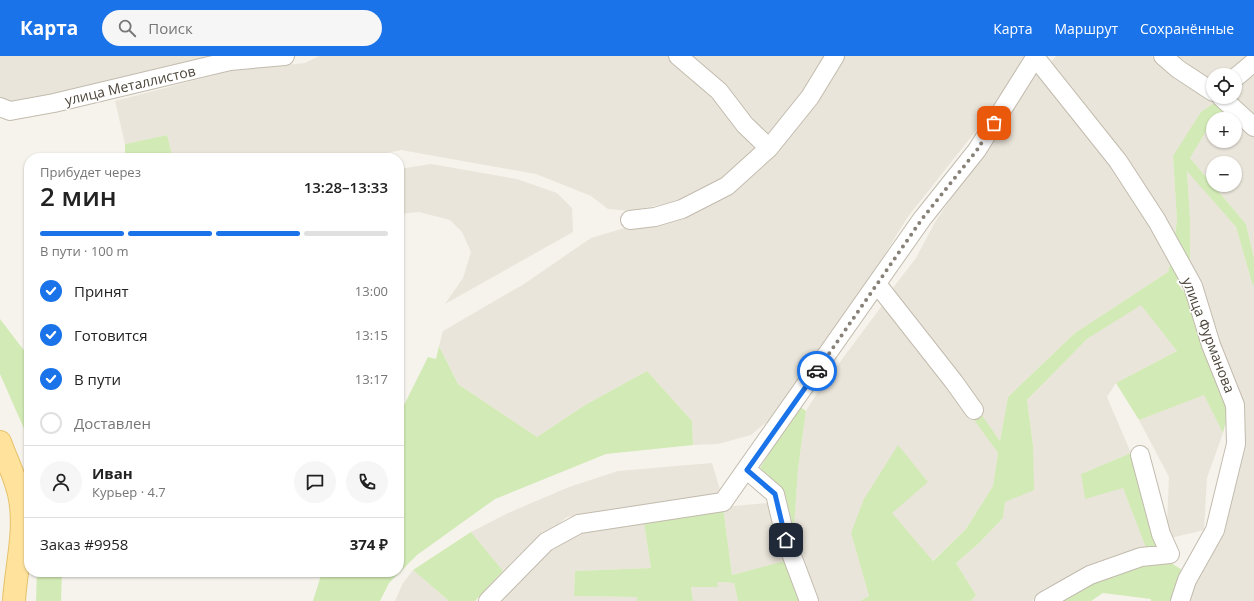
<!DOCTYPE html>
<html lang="ru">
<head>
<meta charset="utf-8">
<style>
  body { margin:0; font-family:"Open Sans",sans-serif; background:#f6f6f6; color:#222; height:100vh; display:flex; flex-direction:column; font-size:15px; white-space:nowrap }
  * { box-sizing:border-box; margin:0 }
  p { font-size:13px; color:#767676 }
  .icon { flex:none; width:22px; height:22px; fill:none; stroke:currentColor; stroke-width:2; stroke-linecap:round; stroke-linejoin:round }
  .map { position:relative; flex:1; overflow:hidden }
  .side { position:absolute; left:24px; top:97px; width:380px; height:424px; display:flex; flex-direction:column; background:#fff; border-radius:16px; box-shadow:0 1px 3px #0004 }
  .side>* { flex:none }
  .fabs { position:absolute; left:1206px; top:12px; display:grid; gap:8px }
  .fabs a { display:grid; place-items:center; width:36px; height:36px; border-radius:50%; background:#fff; box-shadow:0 1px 3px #0004; font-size:20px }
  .pin { position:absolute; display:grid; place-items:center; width:34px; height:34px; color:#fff; margin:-17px; border-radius:8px; box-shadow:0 2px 6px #0006 }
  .courier { position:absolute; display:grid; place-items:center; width:40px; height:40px; margin:-20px; border:3px solid #1a73e8; border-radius:50%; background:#fff; color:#222; box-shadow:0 1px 5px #0007 }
  .summary em { font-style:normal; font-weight:600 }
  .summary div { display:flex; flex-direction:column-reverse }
  .summary { display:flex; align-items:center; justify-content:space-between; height:68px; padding:0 16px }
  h1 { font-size:26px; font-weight:600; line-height:30px }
  .bar { display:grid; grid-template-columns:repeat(4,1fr); gap:6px 4px; align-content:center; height:48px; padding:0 16px }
  .bar i { height:5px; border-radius:3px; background:#e0e0e0 }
  .bar .selected { background:#1a73e8 }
  .bar p { grid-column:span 4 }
  .line { display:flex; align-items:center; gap:10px; padding:0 16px; border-top:1px solid #e0e0e0 }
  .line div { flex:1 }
  .round { display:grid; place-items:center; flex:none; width:42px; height:42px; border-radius:21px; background:#f6f6f6 }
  ol { padding:0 16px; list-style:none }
  li { display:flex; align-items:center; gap:12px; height:44px }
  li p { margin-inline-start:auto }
  li .icon { padding:4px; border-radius:50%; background:#1a73e8; color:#fff; stroke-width:4 }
  li:last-child { color:#767676 }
  li i { width:22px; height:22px; border:2px solid #e0e0e0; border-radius:50% }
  header { display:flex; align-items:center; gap:24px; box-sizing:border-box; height:56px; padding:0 20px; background:#1a73e8; color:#fff }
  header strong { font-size:19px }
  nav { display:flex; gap:22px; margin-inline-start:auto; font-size:14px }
  .search { width:280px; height:36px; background:#f6f6f6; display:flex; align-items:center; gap:10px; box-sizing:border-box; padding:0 14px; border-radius:22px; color:#767676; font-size:15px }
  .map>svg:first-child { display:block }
  .residential { fill:#eae5da; fill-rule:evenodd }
  .green { fill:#d2eab5 }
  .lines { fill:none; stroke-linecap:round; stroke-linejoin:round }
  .minor-casing { stroke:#c2bbae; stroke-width:20 }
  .major-casing { stroke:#e6c16a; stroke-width:24 }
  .minor { stroke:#fff; stroke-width:18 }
  .major { stroke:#ffe39c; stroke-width:22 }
  .done { stroke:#878178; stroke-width:4; stroke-dasharray:0 7.2 }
  .route { stroke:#1a73e8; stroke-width:5 }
  .labels { text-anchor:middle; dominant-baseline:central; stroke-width:3; stroke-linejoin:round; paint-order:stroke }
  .street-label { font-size:14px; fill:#4b4439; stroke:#fff }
</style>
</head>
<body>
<header>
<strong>Карта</strong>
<div class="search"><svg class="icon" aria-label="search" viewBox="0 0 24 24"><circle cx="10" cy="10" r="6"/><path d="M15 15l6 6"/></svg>Поиск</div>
<nav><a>Карта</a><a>Маршрут</a><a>Сохранённые</a></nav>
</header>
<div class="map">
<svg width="1254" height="545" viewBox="0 0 1254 545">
  <rect width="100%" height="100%" fill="#f6f3ec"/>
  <path class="residential" d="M0 0H253L52 43 0 47Z
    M319 0H670L717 42 740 78 762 94 745 109 689 143 630 155 608 153 591 140 536 118 401 94 365 102H173L167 79 125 88 115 45 234 14 305 7Z
    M686 0H829L771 83Z
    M843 0H1029L975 76 907 162 874 216 768 365 751 379 718 388 693 389 692 365 647 315 585 349 537 381 458 328 439 290 443 275 524 228 591 182 641 167 729 132Z
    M1056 0H1151L1176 24 1216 46 1173 100 1177 165 1174 184 1050 14 1051 6Z
    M1178 0H1251L1231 19H1213V27Z
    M1254 14V65L1228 41H1235V30Z
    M1036 18 1072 58 1125 126 1171 204 1168 216 1075 277 1008 341 1000 385 889 237 916 202 935 166Z
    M1225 53 1254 80V202L1246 168 1190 102 1213 63V85H1235V63H1213ZM1213 107H1235V129H1213Z
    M431 108 517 123 557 137 572 152 573 176 445 248 463 222 471 196 462 176 450 164 419 156 399 158V113Z
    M1187 114 1236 171 1252 227 1254 230V545H1188L1240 390 1190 209V163Z
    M884 247 965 351 998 397 993 430 966 473 932 505 891 457 851 476 869 540 860 545H818L794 473 798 413 806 355 819 334Z
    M1141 248 1177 295 1116 327 1107 341 1131 397 1081 418 1123 432 1146 492 1103 506 1044 533 1032 545H971L976 539 956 507 978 488 1003 462 1005 446 1033 389 1027 344 1087 283Z
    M1204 338 1223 377 1207 422 1204 474 1171 482 1167 468 1169 421 1139 364Z
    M712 407 722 440 652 453 567 461 503 515 471 476 508 457 569 431 618 415Z
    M768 447 785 505 732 519 723 451Z
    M643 461 651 512 575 515 574 540 637 541V545H494L550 488 582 472Z
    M413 514 449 545H395L403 527Z
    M717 526 734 527 738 545H693L691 531H717Z"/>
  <path class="green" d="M1216 46 1225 53 1214 62 1190 102 1246 168 1254 202V230L1252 227 1236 171 1187 115 1190 163V209L1174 184 1177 165 1173 100 1201 56Z
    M167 79 173 102H125V88Z
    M1171 204 1181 217 1176 226 1186 238 1229 352 1223 377 1204 339 1139 364 1116 327 1177 295 1141 249 1087 283 1027 344 1033 389 1034 434 1005 446 1003 462 978 488 956 507 976 539 971 545H860L869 540 851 477 864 443 898 389 928 426 892 457 933 505 966 473 993 430 998 397 974 364 981 358 1000 385 1008 341 1075 277 1168 216Z
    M0 263 29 301V384L0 318Z
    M439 290 458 328 537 381 585 349 647 315 692 365 693 389 606 398 495 443 417 499 389 527 380 545H313L322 516H399V359L428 301 436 303Z
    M799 350 806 355 798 413 794 473 784 434 760 412Z
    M1131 397 1160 489 1146 492 1123 432 1085 443 1081 418Z
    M723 451 732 519 785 505 801 545H738L734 527 717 526 718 531H691L693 545H637V541L574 540 575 515 651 512 643 461Z
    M471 476 503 515 475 545H449L413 514Z
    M1169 506 1181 513 1172 545H1151V543L1103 537 1091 545H1055L1090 524 1140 507Z
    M37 516H62L61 545H36Z"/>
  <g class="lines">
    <g class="minor-casing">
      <path id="minor" d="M678 0 719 35 745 69 769 92
        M1163 0 1178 13 1213 36
        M1035 1 1118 105 1157 165 1193 230 1211 289 1235 349 1236 388 1215 474 1187 524 1180 545
        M1235 22 1254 6
        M1221 41 1254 71
        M0 51 10 55 54 47 230 5 285 0
        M630 164 655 161 682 153 727 130 769 92 810 41 835 0
        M877 228 954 326 974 354
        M747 414 775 438 786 484 809 545
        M488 545 546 486 579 468 723 446 922 163 977 94 1036 0
        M1044 545 1090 519 1141 501 1170 498 1161 478 1140 399"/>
    </g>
    <g class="major-casing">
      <path id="major" d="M0 386C6 403 15 420 19 438 27 473 16 510 14 545"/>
    </g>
    <use href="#minor" class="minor"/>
    <use href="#major" class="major"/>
  </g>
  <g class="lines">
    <path class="done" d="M817 315 922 163 977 94 994 67"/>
    <path class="route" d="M786 484 775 438 747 414 817 315"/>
  </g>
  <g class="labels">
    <g class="street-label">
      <text transform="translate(130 29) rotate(-13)">улица Металлистов</text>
      <text transform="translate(1209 279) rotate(69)">улица Фурманова</text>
    </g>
  </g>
</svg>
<div class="fabs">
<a><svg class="icon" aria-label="locate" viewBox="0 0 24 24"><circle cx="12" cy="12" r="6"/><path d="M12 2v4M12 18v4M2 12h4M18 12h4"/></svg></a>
<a>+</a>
<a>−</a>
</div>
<div class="pin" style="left:994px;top:67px;background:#ea580c"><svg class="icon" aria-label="bag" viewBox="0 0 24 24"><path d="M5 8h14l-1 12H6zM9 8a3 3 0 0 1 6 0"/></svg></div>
<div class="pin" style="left:786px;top:484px;background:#1f2937"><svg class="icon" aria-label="home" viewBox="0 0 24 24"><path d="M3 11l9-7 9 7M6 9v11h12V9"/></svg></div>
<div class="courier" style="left:817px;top:315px"><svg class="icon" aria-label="car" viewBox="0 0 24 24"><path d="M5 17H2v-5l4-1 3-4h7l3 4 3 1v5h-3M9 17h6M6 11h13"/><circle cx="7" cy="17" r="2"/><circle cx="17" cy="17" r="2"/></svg></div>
<section class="side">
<div class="summary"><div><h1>2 мин</h1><p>Прибудет через</p></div><em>13:28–13:33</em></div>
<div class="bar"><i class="selected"></i><i class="selected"></i><i class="selected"></i><i></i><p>В пути · 100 m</p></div>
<ol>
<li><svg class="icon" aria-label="check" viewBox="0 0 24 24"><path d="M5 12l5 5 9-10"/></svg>Принят<p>13:00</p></li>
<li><svg class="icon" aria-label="check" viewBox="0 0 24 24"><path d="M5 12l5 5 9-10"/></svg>Готовится<p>13:15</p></li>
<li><svg class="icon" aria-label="check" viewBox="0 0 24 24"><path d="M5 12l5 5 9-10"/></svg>В пути<p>13:17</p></li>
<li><i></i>Доставлен</li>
</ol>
<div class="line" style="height:72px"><a class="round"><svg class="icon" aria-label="person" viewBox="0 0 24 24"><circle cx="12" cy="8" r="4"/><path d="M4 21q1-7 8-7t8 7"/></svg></a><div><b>Иван</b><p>Курьер · 4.7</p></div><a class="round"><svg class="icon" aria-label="chat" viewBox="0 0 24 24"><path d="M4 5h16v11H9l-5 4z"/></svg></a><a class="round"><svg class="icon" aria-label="phone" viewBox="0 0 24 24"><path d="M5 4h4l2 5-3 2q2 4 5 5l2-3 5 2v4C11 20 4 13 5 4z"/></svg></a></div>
<div class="line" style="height:52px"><div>Заказ #9958</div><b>374 ₽</b></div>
</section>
</div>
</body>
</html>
